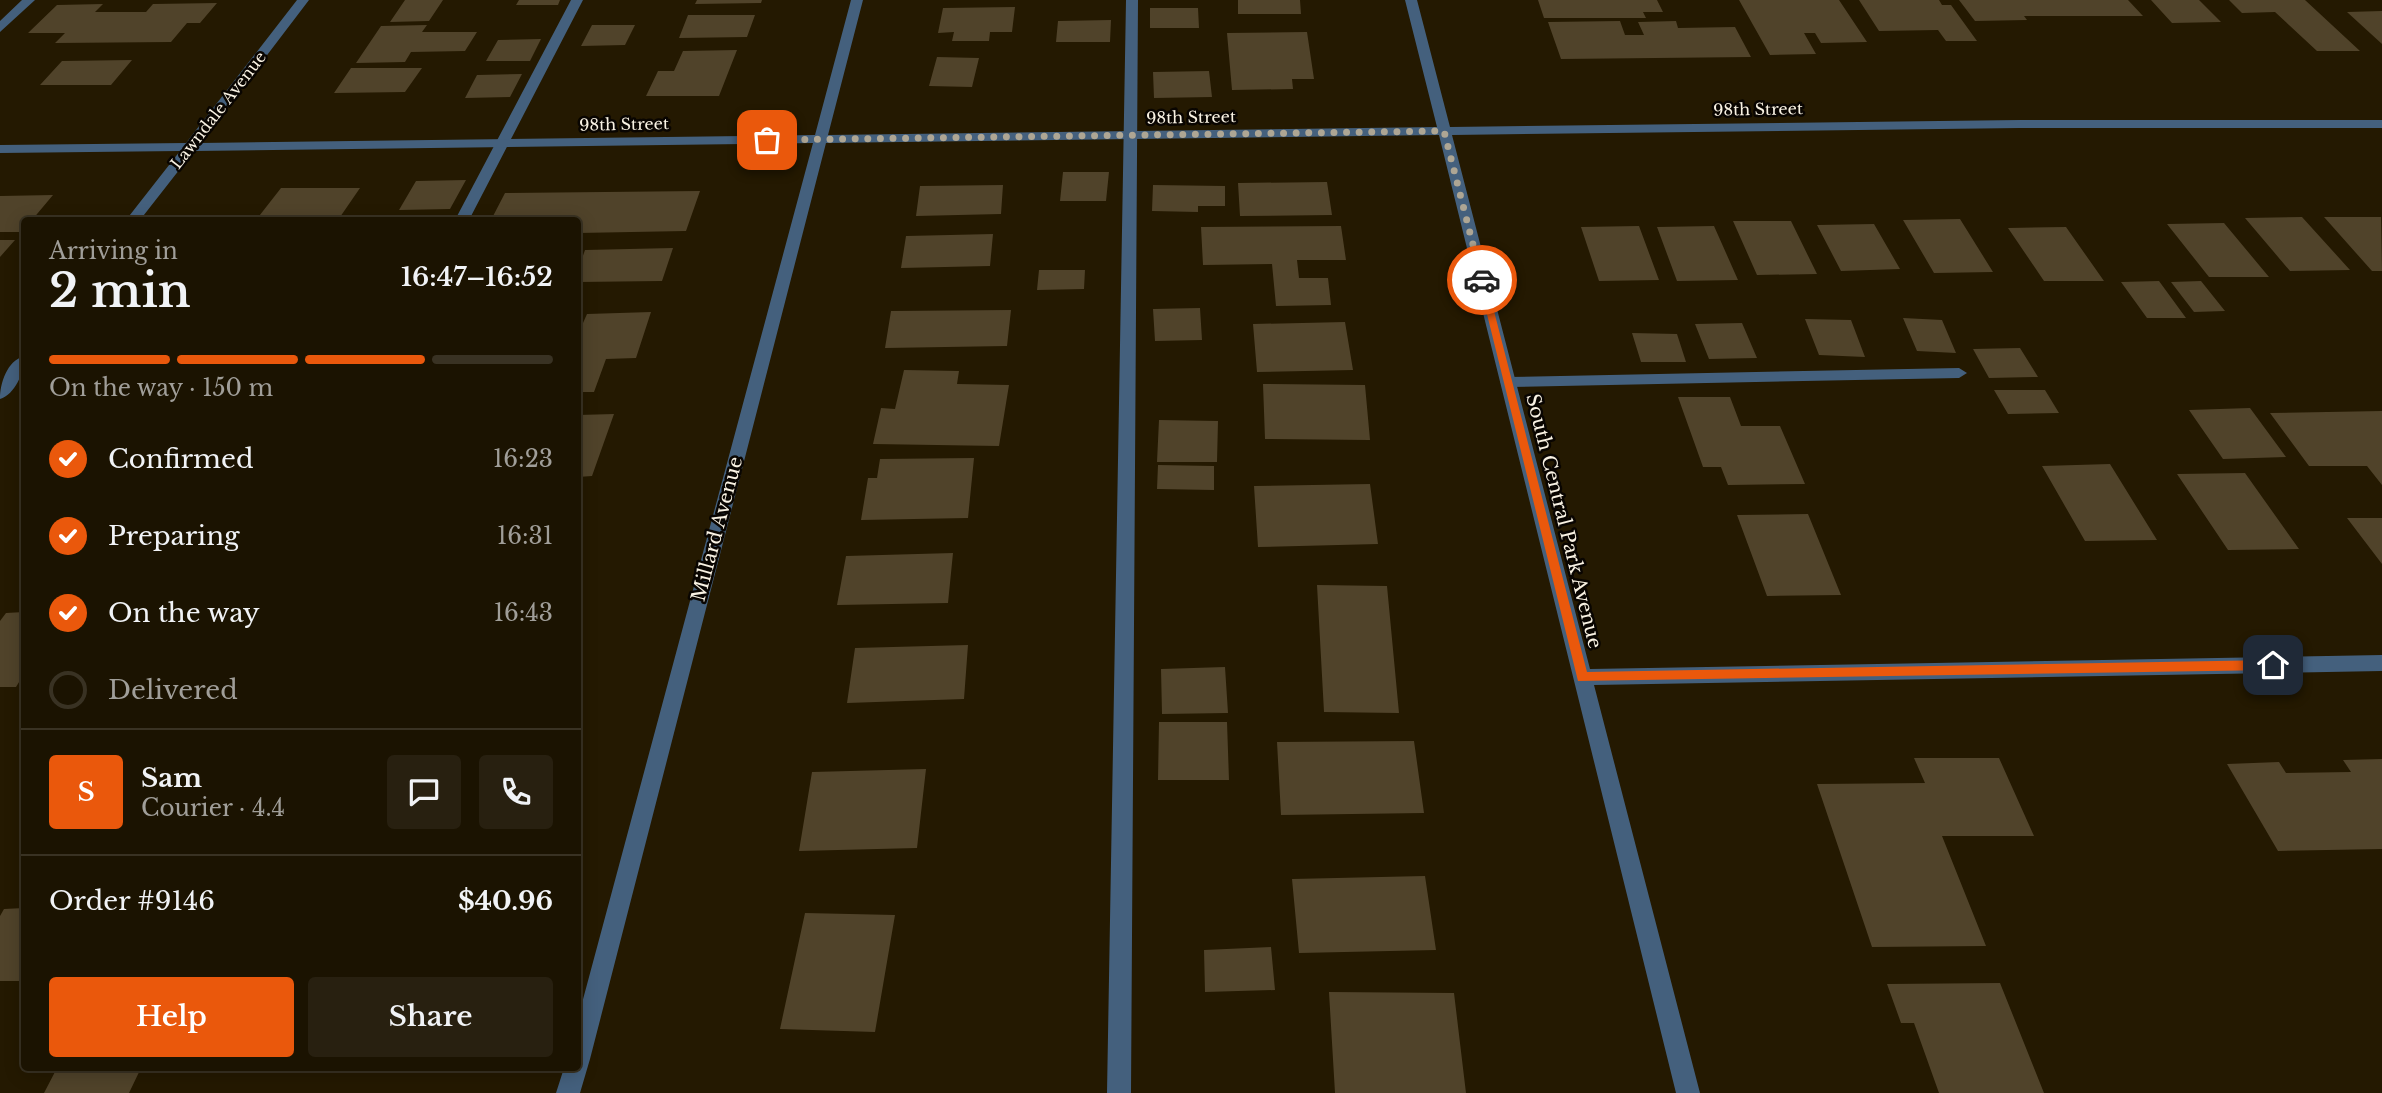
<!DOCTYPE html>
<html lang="en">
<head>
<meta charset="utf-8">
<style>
  body { margin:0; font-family:"Libre Baskerville",serif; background:#282010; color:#f1f3f6; height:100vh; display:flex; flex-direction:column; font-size:26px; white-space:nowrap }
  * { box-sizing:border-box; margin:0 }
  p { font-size:23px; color:#a09e99 }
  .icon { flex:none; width:38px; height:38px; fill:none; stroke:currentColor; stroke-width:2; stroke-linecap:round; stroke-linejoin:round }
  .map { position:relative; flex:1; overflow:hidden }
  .panel { position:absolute; left:21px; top:217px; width:560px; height:854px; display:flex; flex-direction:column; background:#1b1301; border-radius:7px; box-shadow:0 4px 18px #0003,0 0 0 2px #393223 }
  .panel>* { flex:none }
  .pin { position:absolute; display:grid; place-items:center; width:60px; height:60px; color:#fff; margin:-30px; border-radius:14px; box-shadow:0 4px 10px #0006 }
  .courier { position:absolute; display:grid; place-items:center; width:70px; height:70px; margin:-35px; border:5px solid #ea580c; border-radius:50%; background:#fff; color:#222; box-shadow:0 2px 9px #0007 }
  .head em { font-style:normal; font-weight:600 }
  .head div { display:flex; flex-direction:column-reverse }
  .head { display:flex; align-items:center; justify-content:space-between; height:119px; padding:0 28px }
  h1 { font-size:46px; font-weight:600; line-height:52px }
  .bar { display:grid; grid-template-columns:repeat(4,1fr); gap:10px 7px; align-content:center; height:84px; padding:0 28px }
  .bar i { height:9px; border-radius:5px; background:#393223 }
  .bar .selected { background:#ea580c }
  .bar p { grid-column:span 4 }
  .line { display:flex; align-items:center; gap:18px; padding:0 28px; border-top:2px solid #393223 }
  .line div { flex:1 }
  .round { display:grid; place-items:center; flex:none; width:74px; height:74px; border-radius:7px; background:#282010 }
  ol { padding:0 28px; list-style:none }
  li { display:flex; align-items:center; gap:21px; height:77px }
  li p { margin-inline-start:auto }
  li .icon { padding:7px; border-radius:50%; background:#ea580c; color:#fff; stroke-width:4 }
  li:last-child { color:#a09e99 }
  li i { width:38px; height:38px; border:4px solid #393223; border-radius:50% }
  .action { display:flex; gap:14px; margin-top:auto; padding:14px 28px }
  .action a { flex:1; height:80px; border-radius:7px; background:#ea580c; color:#fff; font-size:28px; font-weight:600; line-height:80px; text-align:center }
  .action a+a { background:#282010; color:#f1f3f6 }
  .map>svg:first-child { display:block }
  .building { fill:#50432a }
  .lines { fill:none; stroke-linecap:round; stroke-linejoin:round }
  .service { fill:#44607d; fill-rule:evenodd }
  .minor { fill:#44607d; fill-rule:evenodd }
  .route { fill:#ea580c }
  .done { stroke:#aea694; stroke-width:7; stroke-dasharray:0 12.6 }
  .labels { text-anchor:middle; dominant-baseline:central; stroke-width:5; stroke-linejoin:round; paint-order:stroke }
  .far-street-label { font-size:16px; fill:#f9f2e3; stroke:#090501 }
  .street-label { font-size:19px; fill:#f9f2e3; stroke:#090501 }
</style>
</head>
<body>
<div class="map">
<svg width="2382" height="1093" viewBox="0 0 2382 1093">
  <rect width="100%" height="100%" fill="#241901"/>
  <path class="building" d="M405 0H443L429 21 390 22Z
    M519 0H560L558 5H516Z
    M697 0H762L761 3 695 4Z
    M1238 0H1300L1301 14H1238Z
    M1538 0H1657L1663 12H1643L1646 18H1544Z
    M1739 0H1839L1867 42 1821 43 1815 33H1804L1816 54 1770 55Z
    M1859 0H1939L1942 5H1951L1977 41H1946L1938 30 1879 31Z
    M1959 0H2128L2143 16H2024L2027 20 1975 21Z
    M2151 0H2199L2221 22 2172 23Z
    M2229 0H2305L2360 51H2317L2275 12 2242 13Z
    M217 3 200 23H187L171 42 55 43 65 33H28L57 5 103 4 95 12H146L153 4Z
    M1015 7 1012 32H990L989 41H952L954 32 938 33 943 8Z
    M1150 8H1198L1199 28H1150Z
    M2382 11V44L2347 12Z
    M688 15H755L747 37 679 38Z
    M1111 20 1110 42H1056L1058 21Z
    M1620 21 1625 35H1644L1638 22 1676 21 1678 28 1735 27 1751 57 1561 59 1548 22Z
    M427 25 422 32H477L465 51 411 52 405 62 356 63 381 26Z
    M592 25H635L625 45 581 46Z
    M1307 32 1314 79H1292L1293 89 1232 90 1227 33Z
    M541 39 530 61H486L498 40Z
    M737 50 719 96H646L658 71H674L683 51Z
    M937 57 979 58 972 87 929 86Z
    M132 60 111 85H40L62 61Z
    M351 68H422L405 92 334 93Z
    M1209 71 1212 97 1154 98 1153 72Z
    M522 74 510 97 465 98 477 75Z
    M1063 172H1109L1106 201H1060Z
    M466 180 450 209 399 210 416 181Z
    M1327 182 1332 215 1240 216 1238 183Z
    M1003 185 1001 214 916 216 920 186Z
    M1153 185 1225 186V206H1198V212L1152 211Z
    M281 188H360L338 220H256Z
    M700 191 686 231 578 233V220H491L505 193Z
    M53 195 32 220H24L22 232H0V196Z
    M2302 217 2350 270 2290 271 2245 218Z
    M2324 217H2381L2382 271H2372Z
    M1960 219 1993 272 1934 273 1903 220Z
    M1733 221H1791L1817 274 1757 275Z
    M2224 223 2269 277H2209L2167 224Z
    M1874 224 1900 269 1841 271 1817 225Z
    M1341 226 1346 260H1297L1299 278H1328L1331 305 1276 306 1272 264 1203 265 1201 227Z
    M1639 226 1659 280 1599 281 1581 227Z
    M1714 226 1738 280 1677 281 1657 227Z
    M2066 227 2104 281H2044L2008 228Z
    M993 234 990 266 901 268 906 236Z
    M0 240H15L0 257Z
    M673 248 662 281 578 282V270L585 250Z
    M1039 270H1085L1084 289 1037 290Z
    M2159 281 2186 318H2147L2121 282Z
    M2201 281 2225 311 2194 312 2171 282Z
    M1200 308 1202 340 1155 341 1153 309Z
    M1011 310 1007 346 885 348 891 311Z
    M651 312 636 358 606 359 594 392H578V323H583L587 314Z
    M1903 318 1942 320 1956 353 1917 351Z
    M1805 319 1851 320 1865 357 1819 355Z
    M1345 322 1353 370 1257 372 1253 324Z
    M1742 323 1757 358 1709 359 1695 324Z
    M1632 333 1677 334 1686 362H1641Z
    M2020 348 2038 377 1989 378 1973 349Z
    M904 370 959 371 957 384 1009 385 999 446 873 444 881 408 895 409Z
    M1263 384 1365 385 1370 440 1265 439Z
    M1994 390H2045L2059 413 2008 414Z
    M1678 397H1730L1741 426H1780L1805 484 1728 485 1721 467H1703Z
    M2250 408 2286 457 2223 459 2189 410Z
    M2382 411V485L2367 466H2309L2270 413Z
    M614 414 592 476 578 477V415Z
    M1159 420 1218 421 1217 462H1157Z
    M974 458 968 518 861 520 868 478H877L880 459Z
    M2110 464 2157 540 2085 541 2042 466Z
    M1158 465 1214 466V490L1157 489Z
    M2245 473 2299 549 2228 550 2177 474Z
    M1370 484 1378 544 1258 547 1254 486Z
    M1808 514 1841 595 1767 596 1737 515Z
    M2347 518H2382V564Z
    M953 553 948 603 837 605 846 556Z
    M1317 585 1387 586 1399 713 1324 712Z
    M24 612V674L16 687H0V621L6 613Z
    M968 645 964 699 847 703 855 648Z
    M1225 667 1228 713 1162 714 1161 669Z
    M1159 722H1227L1229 780H1158Z
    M1414 741 1424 813 1281 815 1277 742Z
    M1914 758H1999L2034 836H1942L1986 946 1872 947 1817 784 1925 783Z
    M2382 759V849L2278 851 2227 764 2279 762 2286 773 2351 772 2343 760Z
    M926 769 917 848 799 851 812 772Z
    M1425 876 1436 950 1299 953 1292 879Z
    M24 908V981H0V916L4 909Z
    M805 913 895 915 875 1032 780 1029Z
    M1271 947 1275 990 1205 992 1204 950Z
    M2000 983 2044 1093H1939L1914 1023H1901L1887 984Z
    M1329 992 1454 993 1466 1093H1335Z
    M57 1068H141L129 1093H44Z"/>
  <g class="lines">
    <path class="service" d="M22 0H35L0 32V21Z
      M571 0H583L469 220H455Z
      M1126 0H1138L1131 1093H1107Z
      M1959 368 1967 373 1959 378 1508 387 1500 382 1508 377Z"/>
    <path class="minor" d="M297 0H309L200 143 815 135 851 0H863L828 135 1437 127 1405 0H1417L1450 127 2020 120H2382V128H2020L1452 135 1590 669 2382 655V671L1594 685 1700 1093H1676L1439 135 826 143 590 1059 580 1093H556L564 1068H578V1018L813 143 194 151 140 220H126L180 151 0 153V145L186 143Z
      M24 356C25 370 16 394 0 399 0 383 7 361 24 356Z"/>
  </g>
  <path class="route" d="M1478 278 1486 280 1587 672 2273 660 2279 665 2273 670 1578 681Z"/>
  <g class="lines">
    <path class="done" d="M767 140 1444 131 1482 280"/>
  </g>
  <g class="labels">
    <g class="far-street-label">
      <text transform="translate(1758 109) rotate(-1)">98th Street</text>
      <text transform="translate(218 110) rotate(-52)">Lawndale Avenue</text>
      <text transform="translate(1191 117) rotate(-1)">98th Street</text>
      <text transform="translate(624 124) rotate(-1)">98th Street</text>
    </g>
    <g class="street-label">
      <text transform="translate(1564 521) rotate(76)">South Central Park Avenue</text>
      <text transform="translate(717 529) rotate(-75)">Millard Avenue</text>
    </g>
  </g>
</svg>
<div class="pin" style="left:767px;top:140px;background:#ea580c"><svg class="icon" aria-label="bag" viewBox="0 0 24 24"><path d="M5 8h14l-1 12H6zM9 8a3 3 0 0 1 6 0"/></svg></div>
<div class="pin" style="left:2273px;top:665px;background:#1f2937"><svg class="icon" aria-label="home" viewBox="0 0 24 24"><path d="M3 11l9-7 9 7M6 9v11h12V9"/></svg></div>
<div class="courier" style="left:1482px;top:280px"><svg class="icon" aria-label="car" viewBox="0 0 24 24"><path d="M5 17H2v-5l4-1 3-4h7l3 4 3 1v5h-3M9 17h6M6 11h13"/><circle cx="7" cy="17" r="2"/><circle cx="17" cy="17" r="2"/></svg></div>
<section class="panel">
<div class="head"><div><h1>2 min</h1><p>Arriving in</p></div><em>16:47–16:52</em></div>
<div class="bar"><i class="selected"></i><i class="selected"></i><i class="selected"></i><i></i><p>On the way · 150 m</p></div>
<ol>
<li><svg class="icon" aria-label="check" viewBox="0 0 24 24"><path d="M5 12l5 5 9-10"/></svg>Confirmed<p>16:23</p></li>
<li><svg class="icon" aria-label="check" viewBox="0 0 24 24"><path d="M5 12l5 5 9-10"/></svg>Preparing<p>16:31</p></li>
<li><svg class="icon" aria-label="check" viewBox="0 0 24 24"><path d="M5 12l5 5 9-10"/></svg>On the way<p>16:43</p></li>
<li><i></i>Delivered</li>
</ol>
<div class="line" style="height:126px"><b class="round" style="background:#ea580c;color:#fff">S</b><div><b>Sam</b><p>Courier · 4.4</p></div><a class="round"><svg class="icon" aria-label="chat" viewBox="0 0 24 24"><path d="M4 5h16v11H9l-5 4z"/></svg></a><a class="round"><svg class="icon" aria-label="phone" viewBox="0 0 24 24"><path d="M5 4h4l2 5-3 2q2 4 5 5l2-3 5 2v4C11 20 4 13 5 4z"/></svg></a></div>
<div class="line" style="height:91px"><div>Order #9146</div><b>$40.96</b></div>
<div class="action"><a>Help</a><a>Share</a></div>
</section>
</div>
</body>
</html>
